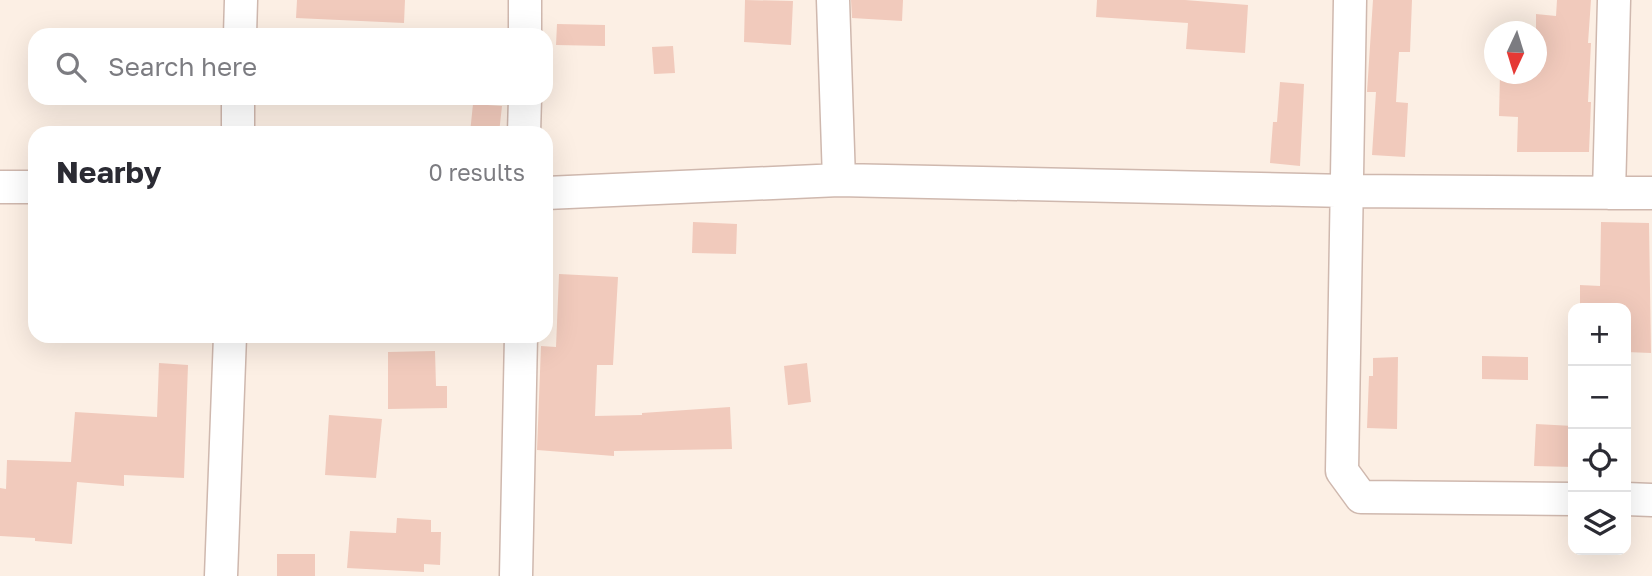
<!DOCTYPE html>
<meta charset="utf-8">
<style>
:root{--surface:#fff;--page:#f7f7f7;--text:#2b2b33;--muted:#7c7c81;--line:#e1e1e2}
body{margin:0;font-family:"Golos Text",sans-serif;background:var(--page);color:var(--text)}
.controls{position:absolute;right:21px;bottom:21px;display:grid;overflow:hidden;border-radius:14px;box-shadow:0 7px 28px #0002}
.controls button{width:63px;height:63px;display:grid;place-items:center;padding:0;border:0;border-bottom:2px solid var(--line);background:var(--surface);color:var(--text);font:35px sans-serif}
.compass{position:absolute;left:1484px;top:21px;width:63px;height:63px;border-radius:50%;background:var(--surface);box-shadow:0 7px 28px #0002;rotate:184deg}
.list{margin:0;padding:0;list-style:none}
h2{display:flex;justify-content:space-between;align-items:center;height:91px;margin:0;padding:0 28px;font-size:30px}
h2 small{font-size:23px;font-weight:400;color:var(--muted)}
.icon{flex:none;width:38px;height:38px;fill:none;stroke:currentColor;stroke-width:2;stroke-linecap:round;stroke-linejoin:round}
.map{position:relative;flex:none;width:1652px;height:576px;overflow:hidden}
.search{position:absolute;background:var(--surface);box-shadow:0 7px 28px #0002;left:28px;top:28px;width:525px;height:77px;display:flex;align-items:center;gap:18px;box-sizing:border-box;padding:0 24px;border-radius:21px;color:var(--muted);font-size:26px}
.panel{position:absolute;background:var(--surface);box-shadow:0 7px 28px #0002;left:28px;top:126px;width:525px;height:217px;border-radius:21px}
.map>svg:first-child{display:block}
.building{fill:#f1cabc}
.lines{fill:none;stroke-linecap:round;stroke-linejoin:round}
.minor-casing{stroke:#cfb8ae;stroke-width:35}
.minor{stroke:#fff;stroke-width:32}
</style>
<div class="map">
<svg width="1652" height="576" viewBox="0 0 1652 576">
<rect width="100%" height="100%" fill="#fcefe4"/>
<path class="building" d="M 297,0 L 405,0 L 404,23 L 296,18 Z
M 745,0 L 793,1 L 791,45 L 744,42 Z
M 851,0 L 903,0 L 902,21 L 852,18 Z
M 1097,0 L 1185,0 L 1248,5 L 1245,53 L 1186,49 L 1188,23 L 1096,17 Z
M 1373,0 L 1412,0 L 1410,52 L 1399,52 L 1396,102 L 1408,103 L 1405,157 L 1372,155 L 1376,92 L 1367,92 Z
M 1557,0 L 1591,0 L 1588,43 L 1591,43 L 1588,102 L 1591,102 L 1589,152 L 1517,152 L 1518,117 L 1499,116 L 1500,74 L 1536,74 L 1536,14 L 1556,16 Z
M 557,24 L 605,25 L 605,46 L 556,45 Z
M 673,46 L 675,73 L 654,74 L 652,47 Z
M 1280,82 L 1304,84 L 1300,166 L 1270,163 L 1273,122 L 1277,122 Z
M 473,104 L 502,106 L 499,133 L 470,133 Z
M 693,222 L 737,224 L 736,254 L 692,253 Z
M 1601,222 L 1649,223 L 1651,353 L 1626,352 L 1626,308 L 1580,308 L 1580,285 L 1600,286 Z
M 559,274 L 618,277 L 613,365 L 597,365 L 595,416 L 642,415 L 642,413 L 730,407 L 732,449 L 614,451 L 614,456 L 537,450 L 541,346 L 556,347 Z
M 435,351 L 436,386 L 447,386 L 447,408 L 388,409 L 388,352 Z
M 1482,356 L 1528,357 L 1528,380 L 1482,379 Z
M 1398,357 L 1397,429 L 1367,428 L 1369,376 L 1373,376 L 1373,358 Z
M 159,363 L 188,365 L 184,478 L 124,475 L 124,486 L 77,482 L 72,544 L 35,541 L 35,538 L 0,536 L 0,488 L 6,489 L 7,460 L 71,462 L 75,412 L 157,417 Z
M 807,363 L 811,402 L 788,405 L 784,366 Z
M 329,415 L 382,419 L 376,478 L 325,475 Z
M 1536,424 L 1573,426 L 1573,467 L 1534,466 Z
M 397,518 L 431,520 L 431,532 L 441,532 L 440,565 L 424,564 L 424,572 L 347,568 L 350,531 L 396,533 Z
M 277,554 L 315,554 L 315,576 L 277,576 Z"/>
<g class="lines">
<g class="minor-casing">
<path id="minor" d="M 833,0 L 839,180
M 1350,0 L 1342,471 L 1361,497 L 1573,499
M 240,35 L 241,0
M 525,35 L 525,0
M 238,133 L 238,98
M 524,133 L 525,98
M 0,187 L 35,187
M 546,193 L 839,180 L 1347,191 L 1652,193
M 1609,193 L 1614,0
M 1626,499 L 1652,500
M 221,576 L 230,336
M 516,576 L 521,336"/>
</g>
<use href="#minor" class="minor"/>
</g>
</svg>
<div class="controls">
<button>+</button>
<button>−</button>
<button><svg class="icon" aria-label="locate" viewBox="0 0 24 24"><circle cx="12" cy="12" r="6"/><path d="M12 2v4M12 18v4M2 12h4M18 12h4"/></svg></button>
<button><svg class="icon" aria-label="layers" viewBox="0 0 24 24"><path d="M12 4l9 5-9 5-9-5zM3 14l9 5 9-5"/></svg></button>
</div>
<svg class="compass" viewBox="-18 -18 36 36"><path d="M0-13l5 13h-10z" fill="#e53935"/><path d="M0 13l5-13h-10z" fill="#7c7c81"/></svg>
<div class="search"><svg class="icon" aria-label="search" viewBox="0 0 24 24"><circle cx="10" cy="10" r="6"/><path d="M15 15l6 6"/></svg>Search here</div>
<section class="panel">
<h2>Nearby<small>0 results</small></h2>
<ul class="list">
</ul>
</section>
</div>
